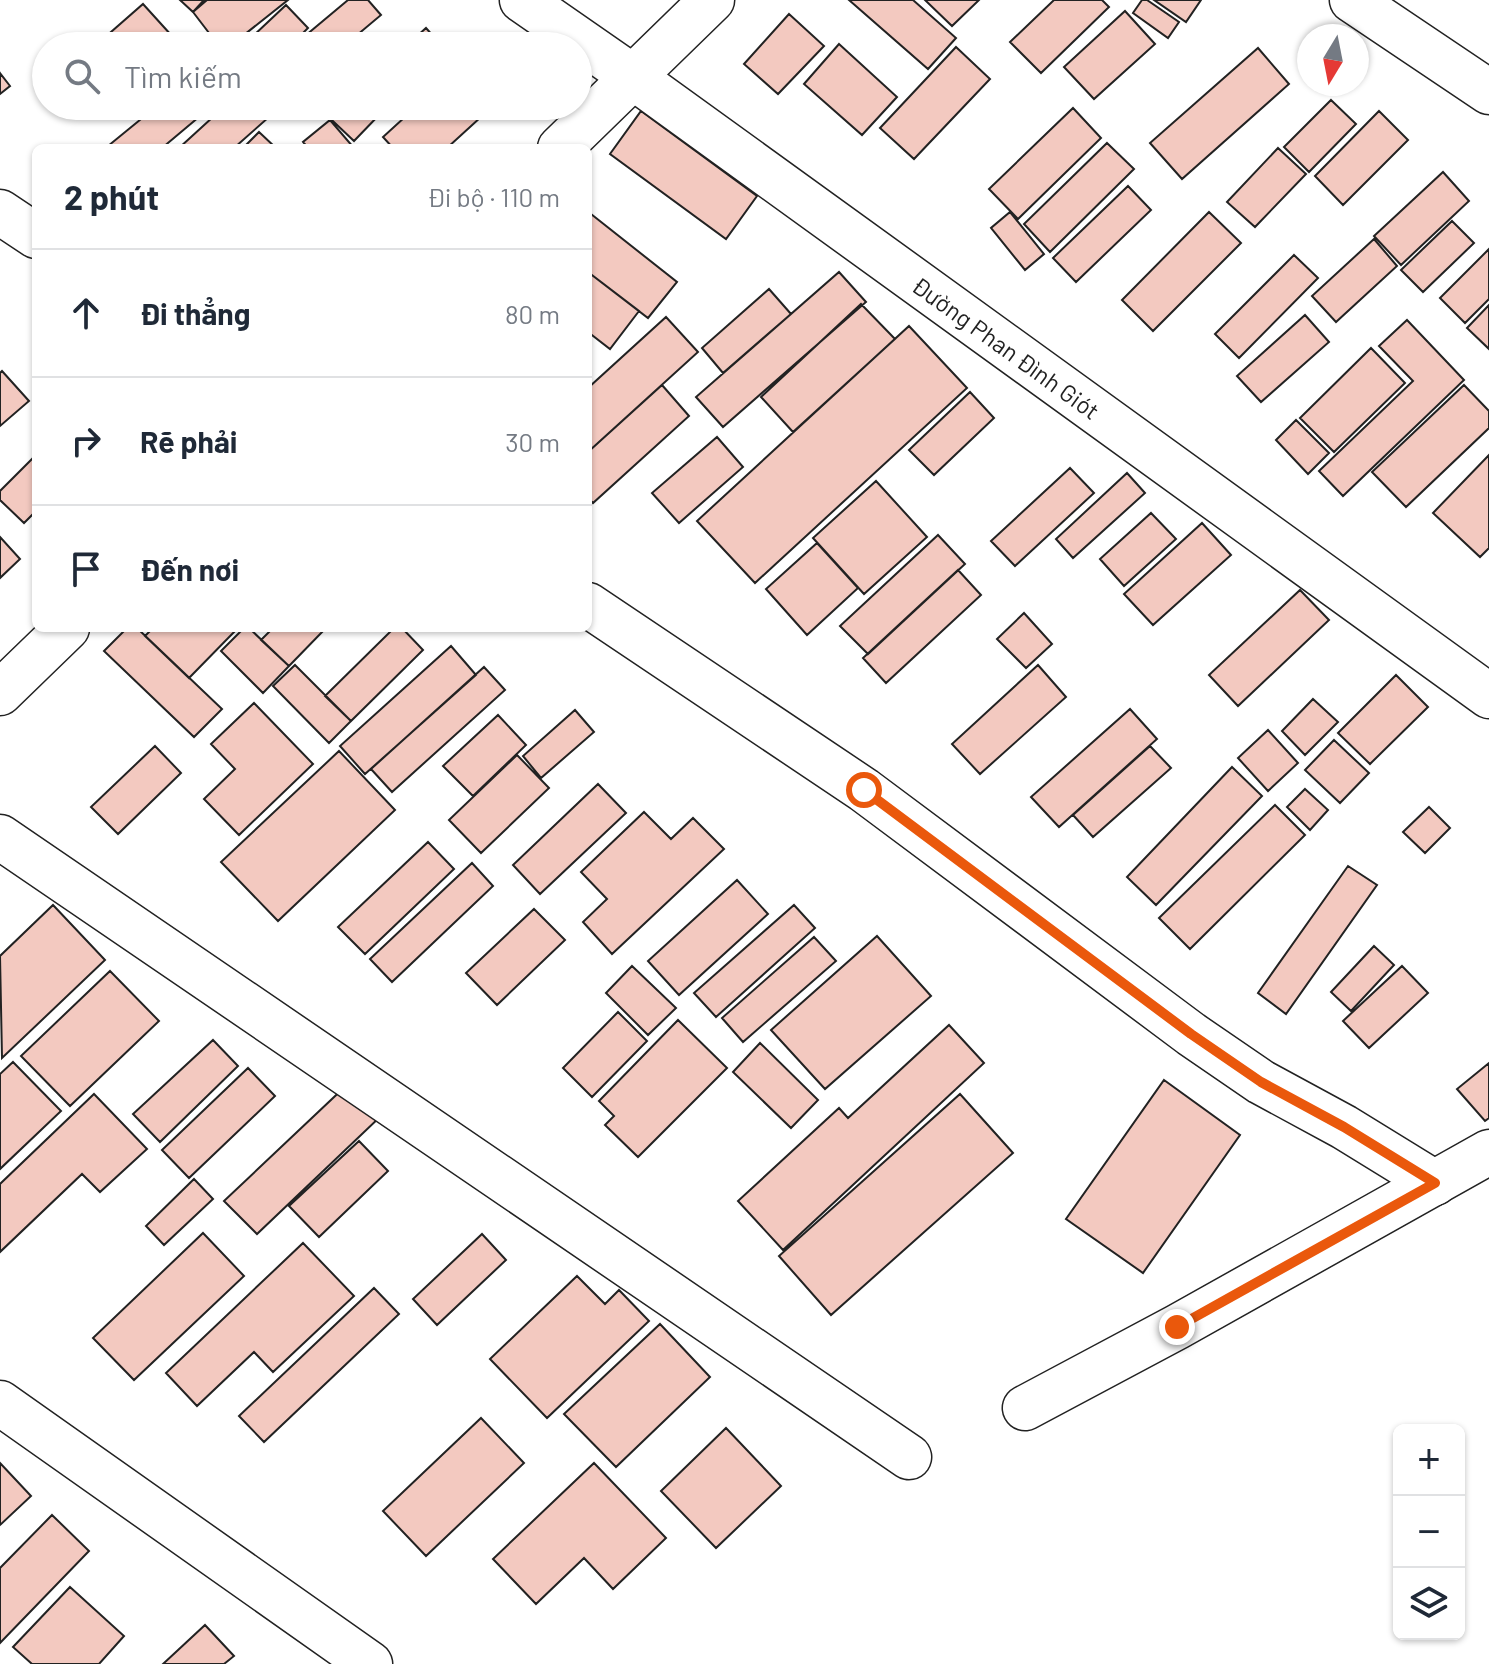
<!DOCTYPE html>
<html lang="vi">
<meta charset="utf-8">
<style>
:root{--surface:#fff;--page:#f6f6f7;--text:#1f2937;--muted:#747a83;--line:#e0e1e3}
body{margin:0;font-family:Barlow,sans-serif;background:var(--page);color:var(--text)}
.controls{position:absolute;right:24px;bottom:24px;display:grid;overflow:hidden;border-radius:12px;box-shadow:0 2px 6px #0004}
.controls button{width:72px;height:72px;display:grid;place-items:center;padding:0;border:0;border-bottom:2px solid var(--line);background:var(--surface);color:var(--text);font:40px sans-serif}
.compass{position:absolute;left:1297px;top:24px;width:72px;height:72px;border-radius:50%;background:var(--surface);box-shadow:0 2px 6px #0004;rotate:190deg}
.stop{position:absolute;width:24px;height:24px;margin:-18px;border:6px solid #ea580c;border-radius:50%;background:#fff}
.stop.end{background:#ea580c;border-color:#fff;box-shadow:0 2px 8px #0008}
.list{margin:0;padding:0;list-style:none}
h2{display:flex;justify-content:space-between;align-items:center;height:104px;margin:0;padding:0 32px;font-size:34px}
h2 small{font-size:26px;font-weight:400;color:var(--muted)}
.list li{display:grid;grid-template-columns:52px 1fr auto;gap:24px;align-items:center;box-sizing:border-box;height:128px;padding:0 32px;border-top:2px solid var(--line)}
.list b{display:block;font-size:30px;white-space:nowrap}
.list em{font-size:26px;font-style:normal;color:var(--muted)}
.icon{flex:none;width:44px;height:44px;fill:none;stroke:currentColor;stroke-width:2;stroke-linecap:round;stroke-linejoin:round}
.map{position:relative;flex:none;width:1489px;height:1664px;overflow:hidden}
.search{position:absolute;background:var(--surface);box-shadow:0 2px 6px #0004;left:32px;top:32px;width:560px;height:88px;display:flex;align-items:center;gap:20px;box-sizing:border-box;padding:0 28px;border-radius:44px;color:var(--muted);font-size:30px}
.panel{position:absolute;background:var(--surface);box-shadow:0 2px 6px #0004;left:32px;top:144px;width:560px;height:488px;border-radius:12px}
.map>svg:first-child{display:block}
.building{fill:#f3c9c0;stroke:#222;stroke-width:2}
.lines{fill:none;stroke-linecap:round;stroke-linejoin:round}
.street-casing{stroke:#222;stroke-width:47}
.street{stroke:#fff;stroke-width:44}
.route{stroke:#ea580c;stroke-width:10}
.labels{text-anchor:middle;dominant-baseline:central;stroke-width:6;stroke-linejoin:round;paint-order:stroke}
.street-label{font-size:24px;fill:#222;stroke:#fff}
</style>
<div class="map">
<svg width="1489" height="1664" viewBox="0 0 1489 1664">
<rect width="100%" height="100%" fill="#fff"/>
<path class="building" d="M 180,0 L 204,0 L 193,12 Z
M 207,0 L 288,0 L 230,46 L 219,46 L 193,12 Z
M 348,0 L 368,0 L 381,15 L 344,46 L 293,46 Z
M 849,0 L 913,0 L 956,38 L 928,69 Z
M 925,0 L 979,0 L 952,26 Z
M 1054,0 L 1102,0 L 1109,7 L 1041,73 L 1010,42 Z
M 1142,0 L 1147,0 L 1179,22 L 1168,38 L 1133,13 Z
M 1154,0 L 1201,0 L 1186,22 Z
M 143,4 L 172,36 L 161,46 L 95,46 Z
M 286,5 L 308,28 L 290,46 L 260,46 L 251,38 Z
M 1125,11 L 1155,44 L 1094,99 L 1064,67 Z
M 789,14 L 824,46 L 778,94 L 744,64 Z
M 426,28 L 442,46 L 406,46 Z
M 839,44 L 897,97 L 862,135 L 804,84 Z
M 956,47 L 990,79 L 914,159 L 880,128 Z
M 1258,48 L 1289,84 L 1182,179 L 1150,143 Z
M 0,73 L 10,86 L 0,94 Z
M 1331,100 L 1356,124 L 1309,172 L 1284,147 Z
M 157,106 L 212,106 L 162,148 L 110,148 L 108,146 Z
M 225,106 L 259,106 L 269,117 L 234,148 L 179,148 Z
M 260,106 L 277,106 L 266,114 Z
M 317,106 L 371,106 L 380,114 L 354,141 Z
M 417,106 L 493,106 L 447,148 L 393,148 L 383,137 Z
M 1073,108 L 1101,138 L 1018,219 L 989,189 Z
M 641,111 L 757,196 L 726,239 L 610,154 Z
M 1379,111 L 1408,140 L 1343,205 L 1315,176 Z
M 330,120 L 354,148 L 308,148 L 303,142 Z
M 259,132 L 276,148 L 243,148 Z
M 1107,143 L 1134,169 L 1050,252 L 1024,224 Z
M 1278,148 L 1306,174 L 1255,227 L 1227,202 Z
M 1443,172 L 1469,201 L 1401,265 L 1374,236 Z
M 1128,186 L 1151,210 L 1076,282 L 1053,258 Z
M 1010,212 L 1044,254 L 1025,270 L 991,228 Z
M 1209,212 L 1241,243 L 1153,331 L 1122,300 Z
M 591,214 L 677,282 L 648,318 L 588,272 L 588,217 Z
M 1452,221 L 1474,243 L 1423,292 L 1401,270 Z
M 1374,239 L 1397,266 L 1336,322 L 1312,296 Z
M 1489,249 L 1489,299 L 1465,323 L 1440,298 Z
M 1294,255 L 1318,278 L 1239,358 L 1215,334 Z
M 588,272 L 639,311 L 610,349 L 588,332 Z
M 839,272 L 866,302 L 723,427 L 696,397 Z
M 769,289 L 791,314 L 723,373 L 702,348 Z
M 861,304 L 895,339 L 793,432 L 761,397 Z
M 1489,305 L 1489,349 L 1467,328 Z
M 1305,315 L 1329,342 L 1261,402 L 1237,376 Z
M 666,317 L 698,352 L 588,452 L 588,388 Z
M 1407,320 L 1464,380 L 1343,496 L 1319,471 L 1413,381 L 1379,346 Z
M 909,326 L 967,388 L 755,583 L 697,521 Z
M 1371,348 L 1405,383 L 1334,452 L 1300,418 Z
M 2,371 L 29,401 L 0,426 L 0,373 Z
M 662,385 L 689,416 L 593,503 L 588,498 L 588,452 Z
M 1464,385 L 1489,411 L 1489,428 L 1406,507 L 1372,472 Z
M 970,392 L 994,418 L 934,475 L 909,450 Z
M 1296,420 L 1329,453 L 1308,474 L 1276,440 Z
M 717,437 L 743,467 L 679,523 L 652,493 Z
M 36,455 L 36,511 L 24,523 L 0,500 L 0,491 Z
M 1489,455 L 1489,548 L 1480,557 L 1433,513 Z
M 1070,468 L 1094,493 L 1015,566 L 991,541 Z
M 1127,473 L 1145,493 L 1073,558 L 1056,539 Z
M 876,481 L 927,537 L 864,594 L 813,538 Z
M 1151,513 L 1176,539 L 1124,586 L 1100,559 Z
M 1202,523 L 1231,555 L 1153,625 L 1124,594 Z
M 938,535 L 965,564 L 868,654 L 840,626 Z
M 0,537 L 20,559 L 0,578 Z
M 817,543 L 858,588 L 807,635 L 766,589 Z
M 958,570 L 981,595 L 886,683 L 863,658 Z
M 1300,590 L 1329,620 L 1238,706 L 1209,675 Z
M 1024,613 L 1052,644 L 1026,668 L 997,639 Z
M 127,628 L 137,628 L 222,709 L 194,737 L 104,651 Z
M 153,628 L 238,628 L 189,678 L 145,636 Z
M 244,628 L 249,628 L 289,666 L 263,693 L 221,651 Z
M 273,628 L 326,628 L 289,666 L 261,640 Z
M 394,628 L 402,628 L 423,650 L 351,721 L 325,696 Z
M 451,646 L 476,675 L 365,774 L 340,746 Z
M 295,665 L 351,721 L 329,743 L 273,686 Z
M 1038,665 L 1066,697 L 980,774 L 952,744 Z
M 484,667 L 505,690 L 392,792 L 371,769 Z
M 1396,675 L 1428,707 L 1370,764 L 1338,733 Z
M 1313,699 L 1338,722 L 1305,755 L 1282,731 Z
M 254,703 L 313,764 L 239,835 L 204,799 L 235,769 L 211,744 Z
M 1130,709 L 1157,739 L 1059,827 L 1031,797 Z
M 575,710 L 594,732 L 541,778 L 523,756 Z
M 498,715 L 526,745 L 473,796 L 443,766 Z
M 1268,730 L 1298,763 L 1268,791 L 1238,758 Z
M 1334,740 L 1369,773 L 1340,803 L 1305,770 Z
M 155,746 L 181,773 L 118,834 L 91,807 Z
M 1150,746 L 1171,768 L 1093,837 L 1073,815 Z
M 339,751 L 395,810 L 278,921 L 221,862 Z
M 517,755 L 549,788 L 481,853 L 449,820 Z
M 1232,767 L 1262,796 L 1156,905 L 1127,877 Z
M 598,784 L 626,813 L 540,894 L 513,865 Z
M 1305,789 L 1328,810 L 1310,830 L 1287,807 Z
M 1275,805 L 1305,835 L 1190,949 L 1159,918 Z
M 1429,807 L 1450,828 L 1425,853 L 1403,832 Z
M 644,812 L 671,839 L 693,818 L 724,849 L 612,954 L 583,922 L 607,899 L 581,872 Z
M 428,842 L 454,869 L 365,954 L 338,927 Z
M 472,863 L 493,886 L 392,982 L 370,959 Z
M 1348,866 L 1377,885 L 1286,1014 L 1258,993 Z
M 737,880 L 768,914 L 679,995 L 648,961 Z
M 53,905 L 105,960 L 2,1058 L 0,956 Z
M 794,905 L 815,928 L 716,1017 L 694,993 Z
M 534,909 L 565,940 L 497,1005 L 466,973 Z
M 877,936 L 931,996 L 825,1089 L 771,1030 Z
M 814,937 L 836,961 L 743,1042 L 722,1018 Z
M 1374,946 L 1394,965 L 1351,1011 L 1331,992 Z
M 632,966 L 676,1008 L 648,1035 L 606,993 Z
M 1402,966 L 1428,993 L 1369,1048 L 1343,1021 Z
M 110,971 L 159,1021 L 70,1106 L 21,1056 Z
M 618,1012 L 647,1041 L 592,1097 L 563,1068 Z
M 678,1020 L 727,1068 L 638,1157 L 605,1125 L 614,1116 L 599,1101 Z
M 949,1025 L 984,1063 L 783,1250 L 738,1201 L 839,1108 L 848,1118 Z
M 213,1040 L 238,1066 L 160,1142 L 133,1114 Z
M 760,1043 L 818,1100 L 791,1128 L 733,1072 Z
M 13,1062 L 61,1111 L 0,1169 L 0,1074 Z
M 1489,1063 L 1489,1118 L 1485,1121 L 1457,1089 Z
M 248,1068 L 275,1096 L 189,1178 L 162,1150 Z
M 1164,1080 L 1240,1135 L 1143,1273 L 1066,1219 Z
M 350,1082 L 382,1115 L 257,1234 L 224,1201 Z
M 94,1094 L 147,1149 L 100,1192 L 82,1174 L 0,1252 L 0,1184 Z
M 960,1094 L 1013,1153 L 831,1315 L 779,1256 Z
M 359,1141 L 388,1171 L 319,1237 L 289,1206 Z
M 194,1179 L 213,1199 L 164,1245 L 146,1226 Z
M 203,1233 L 244,1276 L 134,1380 L 93,1338 Z
M 482,1234 L 506,1260 L 437,1325 L 413,1299 Z
M 303,1243 L 354,1296 L 273,1372 L 254,1352 L 197,1406 L 166,1373 Z
M 577,1276 L 605,1304 L 619,1290 L 649,1321 L 547,1418 L 490,1359 Z
M 374,1288 L 399,1314 L 264,1442 L 239,1416 Z
M 660,1324 L 710,1377 L 616,1467 L 564,1414 Z
M 481,1418 L 524,1463 L 426,1556 L 383,1511 Z
M 726,1428 L 781,1486 L 716,1548 L 661,1491 Z
M 0,1463 L 31,1496 L 0,1525 Z
M 594,1463 L 666,1538 L 613,1589 L 584,1558 L 536,1604 L 493,1559 Z
M 52,1515 L 89,1551 L 0,1643 L 0,1568 Z
M 70,1587 L 124,1636 L 99,1664 L 32,1664 L 13,1647 Z
M 205,1625 L 234,1656 L 224,1664 L 163,1664 Z"/>
<g class="lines">
<g class="street-casing">
<g id="street">
<path id="s1" d="M 522,0 L 633,77 L 1489,696"/>
<path d="M 1352,0 L 1489,92"/>
<path d="M 560,148 L 712,0"/>
<path d="M 0,212 L 36,236"/>
<path d="M 588,605 L 864,790 L 1191,1034 L 1261,1082 L 1344,1127 L 1435,1183"/>
<path d="M 0,693 L 67,628"/>
<path d="M 0,837 L 909,1457"/>
<path d="M 0,1403 L 370,1664"/>
<path d="M 1025,1408 L 1177,1327 L 1489,1152"/>
</g>
</g>
<use href="#street" class="street"/>
</g>
<g class="lines">
<path class="route" d="M 864,790 L 1191,1034 L 1261,1082 L 1344,1127 L 1435,1183 L 1177,1327"/>
</g>
<g class="labels">
<g class="street-label">
<text stroke="none"><textPath href="#s1" startOffset="596">Đường Phan Đình Giót</textPath></text>
</g>
</g>
</svg>
<div class="controls">
<button>+</button>
<button>−</button>
<button><svg class="icon" aria-label="layers" viewBox="0 0 24 24"><path d="M12 4l9 5-9 5-9-5zM3 14l9 5 9-5"/></svg></button>
</div>
<svg class="compass" viewBox="-18 -18 36 36"><path d="M0-13l5 13h-10z" fill="#e53935"/><path d="M0 13l5-13h-10z" fill="#747a83"/></svg>
<div class="stop" style="left:864px;top:790px"></div>
<div class="stop end" style="left:1177px;top:1327px"></div>
<div class="search"><svg class="icon" aria-label="search" viewBox="0 0 24 24"><circle cx="10" cy="10" r="6"/><path d="M15 15l6 6"/></svg>Tìm kiếm</div>
<section class="panel">
<h2>2 phút<small>Đi bộ · 110 m</small></h2>
<ul class="list">
<li><svg class="icon" aria-label="ahead" viewBox="0 0 24 24"><path d="M12 20V5M6 11l6-6 6 6"/></svg><div><b>Đi thẳng</b></div><em>80 m</em></li>
<li><svg class="icon" aria-label="right" viewBox="0 0 24 24"><path d="M7 20v-9h11M14 6l5 5-5 5"/></svg><div><b>Rẽ phải</b></div><em>30 m</em></li>
<li><svg class="icon" aria-label="arrive" viewBox="0 0 24 24"><path d="M6 21V4h12l-3 4 3 4H6"/></svg><div><b>Đến nơi</b></div></li>
</ul>
</section>
</div>
